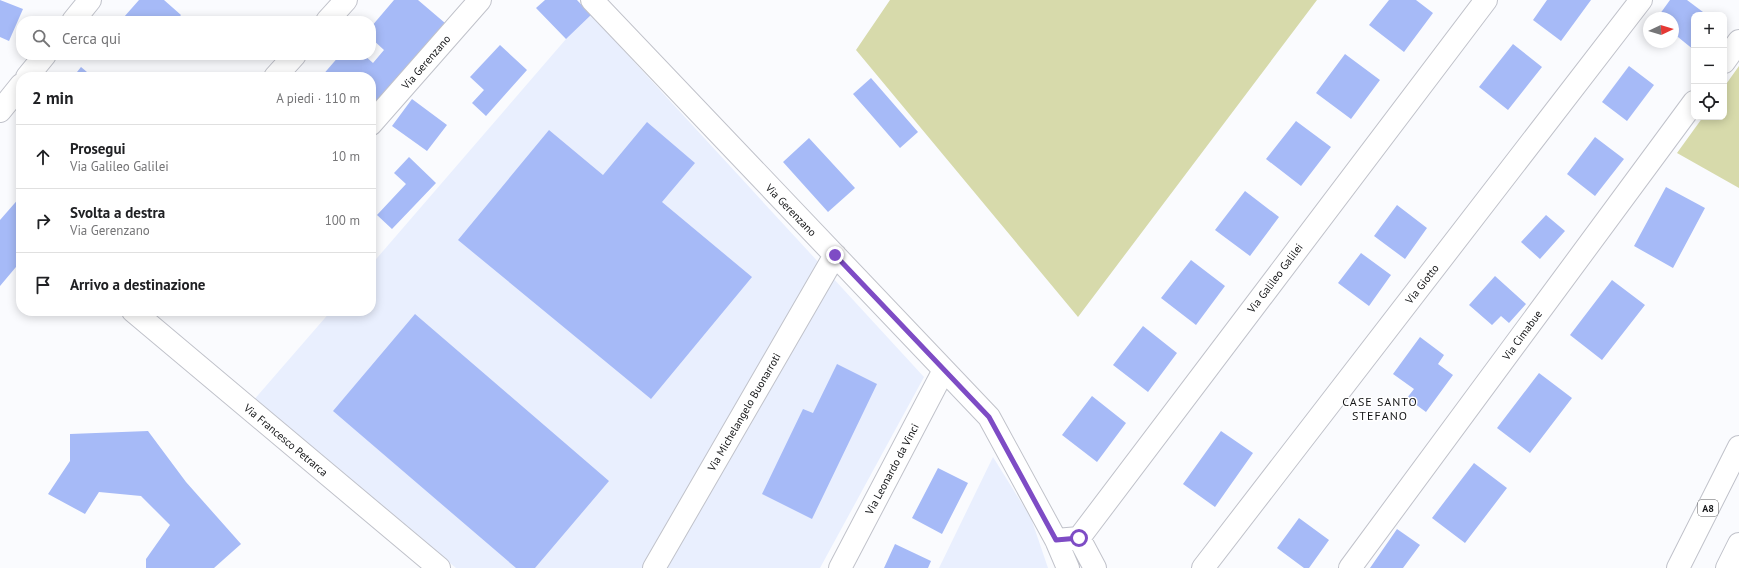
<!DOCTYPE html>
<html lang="it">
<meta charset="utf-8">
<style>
:root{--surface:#fff;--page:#f6f6f6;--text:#202124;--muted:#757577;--line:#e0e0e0}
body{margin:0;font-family:"PT Sans",sans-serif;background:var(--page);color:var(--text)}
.controls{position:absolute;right:12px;top:12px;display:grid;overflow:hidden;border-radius:8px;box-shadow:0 2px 10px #0003}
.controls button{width:36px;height:36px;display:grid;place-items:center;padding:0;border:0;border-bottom:1px solid var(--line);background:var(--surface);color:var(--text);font:20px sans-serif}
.compass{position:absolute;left:1643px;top:12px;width:36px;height:36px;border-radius:50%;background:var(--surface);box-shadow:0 2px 10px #0003;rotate:86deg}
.stop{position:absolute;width:12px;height:12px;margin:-9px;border:3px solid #7e4cc5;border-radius:50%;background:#fff}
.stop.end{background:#7e4cc5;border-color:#fff;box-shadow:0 1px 4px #0008}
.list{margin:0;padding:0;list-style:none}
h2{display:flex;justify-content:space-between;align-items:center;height:52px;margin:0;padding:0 16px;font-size:17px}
h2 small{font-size:13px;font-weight:400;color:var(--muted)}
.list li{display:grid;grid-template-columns:26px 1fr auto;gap:12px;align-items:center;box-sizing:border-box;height:64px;padding:0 16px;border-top:1px solid var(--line)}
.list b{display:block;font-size:15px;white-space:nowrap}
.list p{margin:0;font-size:13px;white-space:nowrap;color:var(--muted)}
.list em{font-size:13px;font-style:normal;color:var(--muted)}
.icon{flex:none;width:22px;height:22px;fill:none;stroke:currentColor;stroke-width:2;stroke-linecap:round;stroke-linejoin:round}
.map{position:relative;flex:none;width:1739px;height:568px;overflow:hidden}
.search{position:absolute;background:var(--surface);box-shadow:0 2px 10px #0003;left:16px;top:16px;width:360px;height:44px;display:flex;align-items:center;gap:10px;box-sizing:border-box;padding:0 14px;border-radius:16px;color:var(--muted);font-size:15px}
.panel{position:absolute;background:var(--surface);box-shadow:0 2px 10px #0003;left:16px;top:72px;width:360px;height:244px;border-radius:16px}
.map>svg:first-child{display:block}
.built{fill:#e9effe}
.green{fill:#d7daab}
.building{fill:#a6baf7}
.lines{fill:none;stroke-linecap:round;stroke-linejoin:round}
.street-casing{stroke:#c0c2ca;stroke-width:24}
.highway-casing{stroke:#c0c2ca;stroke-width:24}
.street{stroke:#fff;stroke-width:22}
.highway{stroke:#fff;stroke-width:22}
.route{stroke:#7e4cc5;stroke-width:5}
.labels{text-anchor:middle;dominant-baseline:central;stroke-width:3;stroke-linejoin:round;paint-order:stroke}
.shield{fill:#fff;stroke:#5a5b5d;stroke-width:1}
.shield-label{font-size:10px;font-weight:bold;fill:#141517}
.street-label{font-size:11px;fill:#141517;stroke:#fff}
.neighbourhood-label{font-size:12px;letter-spacing:1px;fill:#141517;stroke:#fff}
</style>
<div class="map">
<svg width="1739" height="568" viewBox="0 0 1739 568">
<rect width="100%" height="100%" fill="#fafbfe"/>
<path class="built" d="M 591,15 L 924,377 L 820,568 L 456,568 L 253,401 L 331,311 L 371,311 L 371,265 L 566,39 Z
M 993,457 L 1031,518 L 1048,568 L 939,568 Z"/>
<path class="green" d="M 890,0 L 1317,0 L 1078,317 L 856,50 Z
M 1739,66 L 1739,188 L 1677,153 L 1703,117 L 1724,117 L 1724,87 Z"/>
<path class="building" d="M 0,0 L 23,9 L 9,41 L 0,37 Z
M 139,0 L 164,0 L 181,15 L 176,21 L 129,21 L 124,17 Z
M 394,0 L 418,0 L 445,23 L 371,109 L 371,77 L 321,77 L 340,55 L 364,55 L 373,63 L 384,50 L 371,38 L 371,27 Z
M 545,0 L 577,0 L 591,15 L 566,39 L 536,8 Z
M 1389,0 L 1416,0 L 1433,13 L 1404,52 L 1369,25 Z
M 1547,0 L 1591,0 L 1561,41 L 1533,20 Z
M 1670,0 L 1687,0 L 1707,15 L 1694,15 L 1694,50 L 1673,33 L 1673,18 L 1657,18 Z
M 1513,44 L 1542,67 L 1508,110 L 1479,87 Z
M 500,45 L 527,70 L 486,116 L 472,103 L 484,90 L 470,77 Z
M 1345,54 L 1380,80 L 1351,119 L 1316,93 Z
M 1629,66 L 1654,85 L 1627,121 L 1602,102 Z
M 81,67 L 93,77 L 73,77 Z
M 871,78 L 918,132 L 900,148 L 853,94 Z
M 412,99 L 447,125 L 427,151 L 392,126 Z
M 1296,121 L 1331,147 L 1301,186 L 1266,159 Z
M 647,122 L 695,163 L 662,202 L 752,277 L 651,399 L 458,240 L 549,130 L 603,175 Z
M 1595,137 L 1624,159 L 1595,196 L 1567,174 Z
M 809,138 L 855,188 L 828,212 L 783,162 Z
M 409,157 L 436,183 L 392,229 L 377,215 L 406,184 L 394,173 Z
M 1666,187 L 1705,208 L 1673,268 L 1634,246 Z
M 1245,191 L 1279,217 L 1250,256 L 1215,230 Z
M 21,196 L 21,241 L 16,247 L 21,251 L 21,261 L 0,286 L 0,220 Z
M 1397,205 L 1427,228 L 1405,259 L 1374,236 Z
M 1546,215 L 1565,231 L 1540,259 L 1521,242 Z
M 371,247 L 376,251 L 371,257 Z
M 1361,253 L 1391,275 L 1369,306 L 1338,283 Z
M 1191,260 L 1225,286 L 1196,325 L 1161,298 Z
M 1495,276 L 1526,304 L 1509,323 L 1501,316 L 1492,325 L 1469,305 Z
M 1612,280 L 1645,305 L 1602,360 L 1570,335 Z
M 415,314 L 609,481 L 535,568 L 516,568 L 333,411 Z
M 1143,326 L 1177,353 L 1148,392 L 1113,365 Z
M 1420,337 L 1444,355 L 1438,364 L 1453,375 L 1426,412 L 1407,398 L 1414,389 L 1393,374 Z
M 837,364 L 877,384 L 812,519 L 762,494 L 803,409 L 813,413 Z
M 1539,373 L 1572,398 L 1530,453 L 1497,428 Z
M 1092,396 L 1126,423 L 1097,462 L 1062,435 Z
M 148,431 L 186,482 L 241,544 L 214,568 L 146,568 L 146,559 L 170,525 L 141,496 L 99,492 L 85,514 L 48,494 L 70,461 L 70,434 Z
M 1221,431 L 1253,453 L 1215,507 L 1183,484 Z
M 1474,463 L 1507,488 L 1465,543 L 1432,518 Z
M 938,468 L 968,483 L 942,534 L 912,518 Z
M 1299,518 L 1329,540 L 1309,568 L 1304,568 L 1277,548 Z
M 1397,529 L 1420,545 L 1403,568 L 1370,568 Z
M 895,544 L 931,561 L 928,568 L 884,568 Z"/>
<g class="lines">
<g class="street-casing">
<path id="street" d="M 592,0 L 989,417 L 1056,540 L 1068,568
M 73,21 L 90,0
M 327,21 L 346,0
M 1724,62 L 1739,41
M 27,77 L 45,55
M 275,77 L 295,55
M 0,111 L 21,85
M 371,124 L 480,0
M 133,311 L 439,568
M 1079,538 L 1095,568
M 1056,540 L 1079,538 L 1486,0
M 654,568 L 835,255
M 840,568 L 944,370
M 1203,568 L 1641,0
M 1350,568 L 1694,102"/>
</g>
<g class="highway-casing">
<path id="highway" d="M 1678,568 L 1739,447
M 1727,568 L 1739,544"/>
</g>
<use href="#street" class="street"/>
<use href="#highway" class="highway"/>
</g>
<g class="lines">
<path class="route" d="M 835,255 L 989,417 L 1056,540 L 1079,538"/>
</g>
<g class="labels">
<rect class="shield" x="1698" y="500" width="20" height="16" rx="3"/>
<g class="shield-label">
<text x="1708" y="508">A8</text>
</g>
<g class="street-label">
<text transform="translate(426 62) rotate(-49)">Via Gerenzano</text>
<text transform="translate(791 210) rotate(46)">Via Gerenzano</text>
<text transform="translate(1275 278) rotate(-53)">Via Galileo Galilei</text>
<text transform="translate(1422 284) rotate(-52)">Via Giotto</text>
<text transform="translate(1522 335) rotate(-54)">Via Cimabue</text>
<text transform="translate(744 412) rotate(-60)">Via Michelangelo Buonarroti</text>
<text transform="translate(286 440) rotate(40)">Via Francesco Petrarca</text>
<text transform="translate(892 469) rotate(-62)">Via Leonardo da Vinci</text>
</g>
<g class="neighbourhood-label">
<text x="1380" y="401">CASE SANTO<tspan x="1380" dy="14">STEFANO</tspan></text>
</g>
</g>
</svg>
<div class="controls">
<button>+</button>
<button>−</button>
<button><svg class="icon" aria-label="locate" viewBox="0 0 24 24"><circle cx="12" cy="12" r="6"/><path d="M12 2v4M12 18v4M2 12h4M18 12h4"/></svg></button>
</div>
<svg class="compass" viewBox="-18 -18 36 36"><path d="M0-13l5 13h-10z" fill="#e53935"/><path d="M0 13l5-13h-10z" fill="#757577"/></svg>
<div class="stop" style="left:1079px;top:538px"></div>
<div class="stop end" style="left:835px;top:255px"></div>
<div class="search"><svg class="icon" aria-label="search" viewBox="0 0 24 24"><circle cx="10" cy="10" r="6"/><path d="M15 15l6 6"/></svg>Cerca qui</div>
<section class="panel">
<h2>2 min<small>A piedi · 110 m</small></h2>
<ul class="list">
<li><svg class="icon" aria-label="ahead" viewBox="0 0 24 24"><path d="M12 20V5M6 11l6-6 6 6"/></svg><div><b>Prosegui</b><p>Via Galileo Galilei</p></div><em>10 m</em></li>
<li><svg class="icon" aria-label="right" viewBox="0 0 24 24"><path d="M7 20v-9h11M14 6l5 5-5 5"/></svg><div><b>Svolta a destra</b><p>Via Gerenzano</p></div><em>100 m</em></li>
<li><svg class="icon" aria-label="arrive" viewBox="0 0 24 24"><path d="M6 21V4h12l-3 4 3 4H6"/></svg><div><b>Arrivo a destinazione</b></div></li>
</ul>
</section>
</div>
